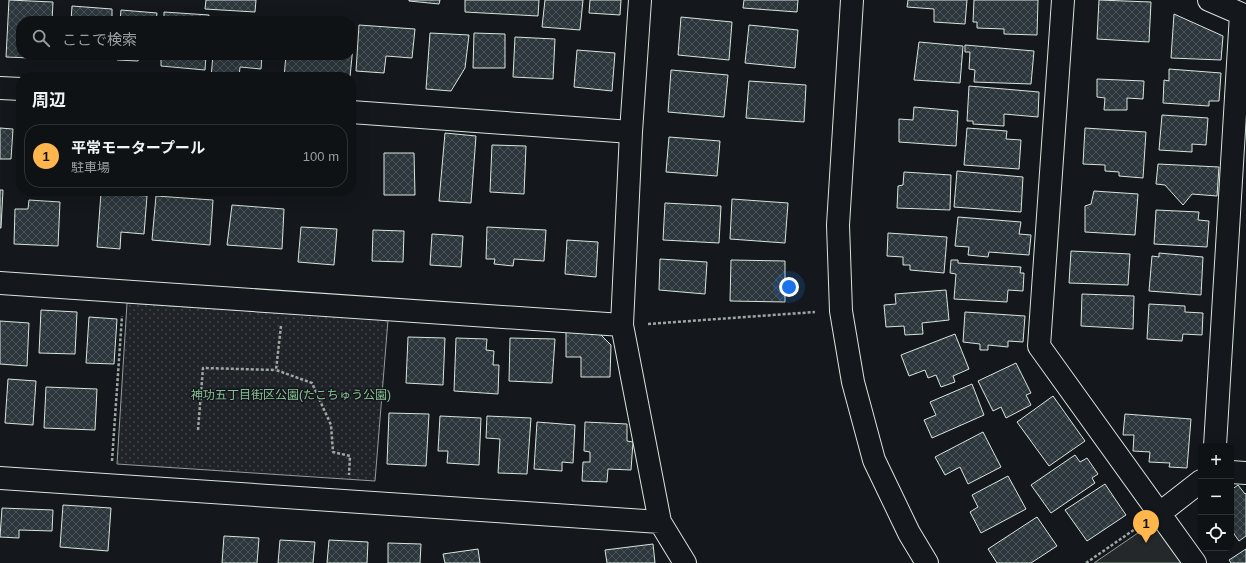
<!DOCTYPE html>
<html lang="ja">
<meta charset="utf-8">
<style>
:root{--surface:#0f1215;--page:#1d2022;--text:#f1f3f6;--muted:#9b9ea0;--line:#2f3234;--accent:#ffb74d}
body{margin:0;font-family:Helvetica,"Noto Sans JP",sans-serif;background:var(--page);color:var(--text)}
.controls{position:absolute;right:12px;bottom:12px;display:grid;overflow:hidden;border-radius:8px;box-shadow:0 4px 16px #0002}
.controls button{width:36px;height:36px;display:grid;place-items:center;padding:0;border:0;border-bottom:1px solid var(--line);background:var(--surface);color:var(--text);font:20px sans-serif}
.you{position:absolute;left:789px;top:287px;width:14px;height:14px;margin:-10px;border:3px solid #fff;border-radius:50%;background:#1a73e8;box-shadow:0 0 0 6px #1a73e833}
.badge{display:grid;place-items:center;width:26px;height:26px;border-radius:50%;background:var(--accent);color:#111;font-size:13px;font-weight:700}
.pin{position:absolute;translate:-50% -33px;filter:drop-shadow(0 1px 2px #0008)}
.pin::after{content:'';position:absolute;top:21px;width:14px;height:12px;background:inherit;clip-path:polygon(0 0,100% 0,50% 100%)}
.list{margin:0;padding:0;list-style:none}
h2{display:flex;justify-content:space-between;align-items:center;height:52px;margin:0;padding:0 16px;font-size:17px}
h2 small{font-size:13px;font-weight:400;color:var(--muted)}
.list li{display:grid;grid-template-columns:26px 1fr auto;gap:12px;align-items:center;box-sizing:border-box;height:64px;margin:0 8px 8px;padding:0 8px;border:1px solid var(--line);border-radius:16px}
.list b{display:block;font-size:15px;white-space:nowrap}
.list p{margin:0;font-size:13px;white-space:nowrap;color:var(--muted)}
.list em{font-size:13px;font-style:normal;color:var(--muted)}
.icon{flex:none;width:22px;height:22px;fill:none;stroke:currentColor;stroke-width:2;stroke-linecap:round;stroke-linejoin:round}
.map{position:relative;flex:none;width:1246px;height:563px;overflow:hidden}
.search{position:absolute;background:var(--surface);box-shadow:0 4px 16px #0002;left:16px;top:16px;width:340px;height:44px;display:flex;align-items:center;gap:10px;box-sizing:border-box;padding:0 14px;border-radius:16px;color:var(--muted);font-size:15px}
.panel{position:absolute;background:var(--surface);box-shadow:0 4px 16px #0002;left:16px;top:72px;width:340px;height:124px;border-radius:16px}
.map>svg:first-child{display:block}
.park{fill:url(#park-dots);stroke:#939e99}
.parking{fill:#24282b;stroke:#939e99}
.building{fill:url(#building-cross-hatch);stroke:#d8e6dc}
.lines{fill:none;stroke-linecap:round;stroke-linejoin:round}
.street-casing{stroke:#d8e6dc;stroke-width:24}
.secondary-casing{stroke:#d8e6dc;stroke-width:24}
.path{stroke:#9da8a2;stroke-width:2.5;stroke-dasharray:3 2;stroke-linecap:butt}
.street{stroke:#14181c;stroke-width:22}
.secondary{stroke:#14181c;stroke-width:22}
.labels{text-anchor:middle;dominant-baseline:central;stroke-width:3;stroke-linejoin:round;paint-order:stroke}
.park-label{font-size:12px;fill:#8ac095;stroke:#14181c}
</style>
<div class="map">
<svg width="1246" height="563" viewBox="0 0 1246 563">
<defs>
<pattern id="park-dots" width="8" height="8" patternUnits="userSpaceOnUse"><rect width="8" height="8" fill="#202428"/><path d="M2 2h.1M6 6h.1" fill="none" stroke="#404447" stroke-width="1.8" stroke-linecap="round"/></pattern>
<pattern id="building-cross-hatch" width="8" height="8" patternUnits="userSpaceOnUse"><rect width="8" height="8" fill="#2c363c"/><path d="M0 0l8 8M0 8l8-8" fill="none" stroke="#4a5358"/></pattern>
</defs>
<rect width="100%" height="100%" fill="#14181c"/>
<path class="park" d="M 127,303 L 388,320 L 375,481 L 117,464 Z"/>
<path class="parking" d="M 1154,522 L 1182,563 L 1094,563 Z"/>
<path class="building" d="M 9,0 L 53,2 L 52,21 L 21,21 L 21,55 L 31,55 L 31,58 L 6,57 Z
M 206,0 L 256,0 L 255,12 L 205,9 Z
M 409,0 L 440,0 L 439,4 L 409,1 Z
M 465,0 L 539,0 L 538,16 L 465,12 Z
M 545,0 L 583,0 L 580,30 L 542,27 Z
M 590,0 L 621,0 L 620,15 L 589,13 Z
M 744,0 L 798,0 L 797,12 L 743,8 Z
M 908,0 L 967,0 L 965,24 L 934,22 L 934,9 L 907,7 Z
M 974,0 L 1038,0 L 1037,35 L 1004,34 L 1004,29 L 977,28 L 977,22 L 973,22 Z
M 1099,0 L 1151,2 L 1149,42 L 1097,39 Z
M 72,6 L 112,9 L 112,21 L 71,21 Z
M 121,10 L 157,13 L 156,21 L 120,21 Z
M 164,12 L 209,15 L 209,21 L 164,21 Z
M 1174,14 L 1223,36 L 1221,60 L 1171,58 Z
M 681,17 L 732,22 L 729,60 L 678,55 Z
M 359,25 L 415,29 L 412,58 L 386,56 L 384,73 L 356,71 Z
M 749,25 L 798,30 L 795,68 L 745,63 Z
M 430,33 L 469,35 L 465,68 L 451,91 L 426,89 Z
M 474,33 L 505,34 L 505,68 L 473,68 Z
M 515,37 L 555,39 L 553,79 L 513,77 Z
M 919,42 L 963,46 L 960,83 L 914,80 Z
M 965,45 L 1034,51 L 1031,84 L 974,82 L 975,70 L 969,69 L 970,52 L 965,52 Z
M 351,46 L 353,46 L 350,77 L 284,77 L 286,55 L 351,55 Z
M 577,50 L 615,53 L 612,91 L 574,87 Z
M 71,55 L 109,55 L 109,57 Z
M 117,55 L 139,55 L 138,61 L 117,60 Z
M 161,55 L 206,55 L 205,70 L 161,66 Z
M 213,55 L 262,55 L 261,69 L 240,67 L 239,77 L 211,77 Z
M 1169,69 L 1221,73 L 1219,101 L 1209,101 L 1209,106 L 1163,103 L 1164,80 L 1169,81 Z
M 671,70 L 728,75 L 724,117 L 668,112 Z
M 1097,79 L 1144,81 L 1143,99 L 1127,98 L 1127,110 L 1104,110 L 1105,98 L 1097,97 Z
M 749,81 L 806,85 L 804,122 L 746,118 Z
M 969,86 L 1039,92 L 1038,117 L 1004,114 L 1004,126 L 973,124 L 973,121 L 967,121 Z
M 914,107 L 958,111 L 956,146 L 899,142 L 899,119 L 913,120 Z
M 1162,115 L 1208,118 L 1206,145 L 1192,144 L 1192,152 L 1159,150 Z
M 0,128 L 13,129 L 11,159 L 0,159 Z
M 967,128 L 1007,131 L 1006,139 L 1021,140 L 1019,169 L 964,165 Z
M 1085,128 L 1146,132 L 1143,178 L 1119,176 L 1119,172 L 1105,171 L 1105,165 L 1083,164 Z
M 445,133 L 476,136 L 471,203 L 439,201 Z
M 669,137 L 720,141 L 717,176 L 666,172 Z
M 492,145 L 526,146 L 524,194 L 490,192 Z
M 384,153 L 414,153 L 415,195 L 384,195 Z
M 1158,164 L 1219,167 L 1217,196 L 1192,194 L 1183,205 L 1165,185 L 1156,184 Z
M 957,171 L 1023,177 L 1021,212 L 954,207 Z
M 904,172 L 951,175 L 950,210 L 897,208 L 898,186 L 903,185 Z
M 0,190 L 3,190 L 1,228 L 0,228 Z
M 306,191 L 340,191 L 340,194 L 306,193 Z
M 1094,191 L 1138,194 L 1135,235 L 1085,232 L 1085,206 L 1091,204 Z
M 101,193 L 147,196 L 144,234 L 121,232 L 120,249 L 97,247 Z
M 156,196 L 213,200 L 210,245 L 152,240 Z
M 732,199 L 788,203 L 785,243 L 730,239 Z
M 29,200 L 60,202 L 58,246 L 14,244 L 15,209 L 28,209 Z
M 665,203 L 721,206 L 719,243 L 663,240 Z
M 232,205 L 284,209 L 282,249 L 227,245 Z
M 1156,210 L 1199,212 L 1198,220 L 1209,221 L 1207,247 L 1154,244 Z
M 958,217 L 1021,222 L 1019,234 L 1031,235 L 1029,255 L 989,252 L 988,257 L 968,255 L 969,247 L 955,246 Z
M 301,227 L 337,229 L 334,265 L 298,262 Z
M 487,227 L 546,230 L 544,261 L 514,259 L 513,266 L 494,264 L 495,259 L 486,259 Z
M 373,230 L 404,231 L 403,262 L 372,261 Z
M 888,233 L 947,237 L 944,273 L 910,270 L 910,265 L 903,265 L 903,257 L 887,256 Z
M 432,234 L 463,236 L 461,267 L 430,265 Z
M 567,240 L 598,242 L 596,277 L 565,274 Z
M 1071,251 L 1130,254 L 1128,285 L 1069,283 Z
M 1159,253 L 1203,257 L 1201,295 L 1149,291 L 1152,256 L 1159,257 Z
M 660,259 L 707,262 L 705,294 L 659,290 Z
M 731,260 L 785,261 L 785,302 L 730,301 Z
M 951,260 L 958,260 L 958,263 L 1021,267 L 1020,273 L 1024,273 L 1023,291 L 1008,290 L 1007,302 L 954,299 L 956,274 L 950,273 Z
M 946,290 L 949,320 L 922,323 L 923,334 L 905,335 L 904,326 L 886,327 L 884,305 L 896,304 L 895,294 Z
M 1082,294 L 1134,296 L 1133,329 L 1081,326 Z
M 1149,304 L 1185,306 L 1185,312 L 1203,313 L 1202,335 L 1183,334 L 1182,341 L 1147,339 Z
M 41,310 L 77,312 L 75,354 L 39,353 Z
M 965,312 L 1025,316 L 1023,342 L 1008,341 L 1008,347 L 988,345 L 988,350 L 980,350 L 980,344 L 963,342 Z
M 89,317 L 117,319 L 114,364 L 86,363 Z
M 0,321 L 29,323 L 27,366 L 0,364 Z
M 566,332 L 600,334 L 611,345 L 610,377 L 581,377 L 581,357 L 566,357 Z
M 955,334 L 969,369 L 953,376 L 955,382 L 941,387 L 936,375 L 928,378 L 925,370 L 909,376 L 901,355 Z
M 408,337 L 445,338 L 443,385 L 406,383 Z
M 456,338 L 487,339 L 486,350 L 494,351 L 493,365 L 499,365 L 498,394 L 454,391 Z
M 510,338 L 555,339 L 552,383 L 509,381 Z
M 1016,363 L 1031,393 L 1026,395 L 1031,405 L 1006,418 L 1001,407 L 993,411 L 978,381 Z
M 8,379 L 36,381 L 33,425 L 5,423 Z
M 972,384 L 984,415 L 932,438 L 924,420 L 936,415 L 930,402 Z
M 46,387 L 97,389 L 95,430 L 44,428 Z
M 1053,396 L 1085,441 L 1049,466 L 1017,422 Z
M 389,413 L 429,414 L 426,466 L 387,464 Z
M 1125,414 L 1191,419 L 1187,468 L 1169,467 L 1170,463 L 1149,462 L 1150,452 L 1133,451 L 1134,435 L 1123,435 Z
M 440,416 L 481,418 L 479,465 L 447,463 L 448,451 L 438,451 Z
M 487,416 L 531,418 L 527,474 L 498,473 L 500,439 L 486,438 Z
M 537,422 L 575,425 L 573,463 L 562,462 L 562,471 L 534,469 Z
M 585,422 L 627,424 L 627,441 L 633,442 L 631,470 L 608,469 L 607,482 L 582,481 L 583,462 L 590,462 L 590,452 L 584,451 Z
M 983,432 L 1001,467 L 968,484 L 960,467 L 945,475 L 935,457 Z
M 1075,455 L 1080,462 L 1087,458 L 1098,474 L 1092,478 L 1095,483 L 1051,513 L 1031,485 Z
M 1008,476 L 1026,509 L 981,533 L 970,512 L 978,507 L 972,495 Z
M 1105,484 L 1126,515 L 1087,541 L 1065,510 Z
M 1238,485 L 1245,494 L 1246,493 L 1246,536 L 1239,541 L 1232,531 L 1231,531 L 1231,490 Z
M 63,505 L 111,508 L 108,551 L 60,547 Z
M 2,508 L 53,510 L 52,531 L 19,530 L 19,538 L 0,537 Z
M 1037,517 L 1057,546 L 1031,563 L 997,563 L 988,549 Z
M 224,536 L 259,538 L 257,563 L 222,563 Z
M 280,540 L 315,542 L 313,563 L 278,563 Z
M 329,540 L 368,542 L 367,563 L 327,563 Z
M 388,543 L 421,544 L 420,563 L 388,563 Z
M 653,544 L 655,563 L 607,563 L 605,550 Z
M 478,549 L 480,563 L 445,563 L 443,554 Z
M 1246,549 L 1246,563 L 1231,563 L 1229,560 Z"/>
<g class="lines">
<g class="street-casing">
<path id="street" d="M 640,0 L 631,132 L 622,325 L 660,522 L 685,563
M 1063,0 L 1039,346 L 1195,563
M 1209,0 L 1246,16
M 0,88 L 21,89
M 351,112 L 631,132
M 0,283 L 622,325
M 1215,446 L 1241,14
M 1231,472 L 1246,473
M 0,478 L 660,522
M 1160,513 L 1201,481"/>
</g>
<g class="secondary-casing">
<path id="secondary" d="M 852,0 L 838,225 L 841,311 L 853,382 L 874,460 L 909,533 L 927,563"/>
</g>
<path class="path" d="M 648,324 L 815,312
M 281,326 L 276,370 L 312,383 L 331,425 L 333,452 L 350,456 L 349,475
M 198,430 L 203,368 L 276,370
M 112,461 L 122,316
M 1086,563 L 1138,527"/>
<use href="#street" class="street"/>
<use href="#secondary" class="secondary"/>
</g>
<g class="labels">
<g class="park-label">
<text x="291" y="395">神功五丁目街区公園(たこちゅう公園)</text>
</g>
</g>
</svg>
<div class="controls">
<button>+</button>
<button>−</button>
<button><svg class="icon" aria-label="locate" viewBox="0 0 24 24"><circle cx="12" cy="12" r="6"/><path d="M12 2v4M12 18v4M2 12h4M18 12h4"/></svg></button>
</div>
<div class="you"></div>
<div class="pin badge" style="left:1146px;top:543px">1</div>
<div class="search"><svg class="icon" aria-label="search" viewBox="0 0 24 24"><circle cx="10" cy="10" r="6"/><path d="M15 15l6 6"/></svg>ここで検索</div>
<section class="panel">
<h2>周辺<small></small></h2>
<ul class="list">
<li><span class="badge">1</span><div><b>平常モータープール</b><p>駐車場</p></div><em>100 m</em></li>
</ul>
</section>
</div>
